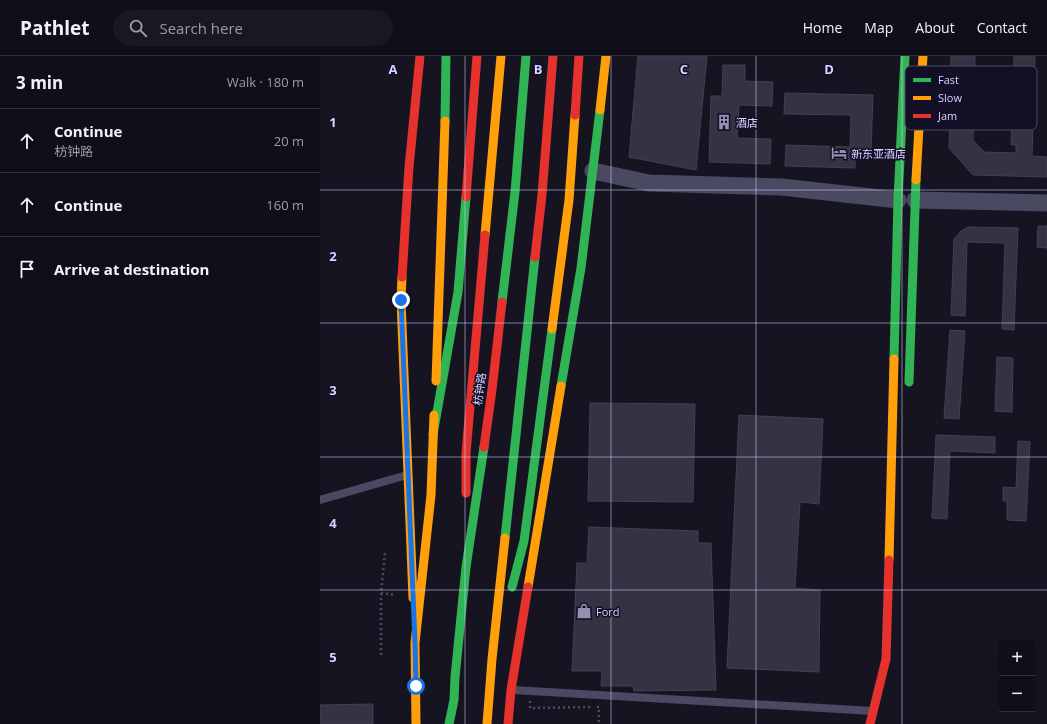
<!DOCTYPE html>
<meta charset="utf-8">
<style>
:root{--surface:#100f19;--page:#191822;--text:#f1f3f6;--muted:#9c9ca2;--line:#302f38}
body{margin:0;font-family:"Open Sans","Noto Sans SC",sans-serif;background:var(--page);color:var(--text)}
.controls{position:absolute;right:12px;bottom:12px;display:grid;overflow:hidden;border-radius:0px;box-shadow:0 4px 16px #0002}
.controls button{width:36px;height:36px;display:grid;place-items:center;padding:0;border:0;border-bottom:1px solid var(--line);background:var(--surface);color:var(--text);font:20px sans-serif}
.stop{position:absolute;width:12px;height:12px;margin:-9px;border:3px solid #1a73e8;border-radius:50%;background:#fff}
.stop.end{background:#1a73e8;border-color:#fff;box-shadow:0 1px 4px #0008}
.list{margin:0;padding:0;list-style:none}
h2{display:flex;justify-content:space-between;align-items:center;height:52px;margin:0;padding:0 16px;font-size:17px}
h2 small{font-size:13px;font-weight:400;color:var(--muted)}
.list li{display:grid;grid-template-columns:26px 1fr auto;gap:12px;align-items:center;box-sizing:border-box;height:64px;padding:0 16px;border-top:1px solid var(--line)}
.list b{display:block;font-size:15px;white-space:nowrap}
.list p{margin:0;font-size:13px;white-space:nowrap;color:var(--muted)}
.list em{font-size:13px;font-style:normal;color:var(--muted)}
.icon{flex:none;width:22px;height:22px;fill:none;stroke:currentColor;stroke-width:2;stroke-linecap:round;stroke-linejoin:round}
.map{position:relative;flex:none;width:727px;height:668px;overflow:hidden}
header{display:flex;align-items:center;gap:24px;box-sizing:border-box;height:56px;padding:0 20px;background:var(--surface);border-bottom:1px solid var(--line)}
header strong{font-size:19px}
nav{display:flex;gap:22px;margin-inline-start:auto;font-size:14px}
.search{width:280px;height:36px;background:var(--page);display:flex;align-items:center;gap:10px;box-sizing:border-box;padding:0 14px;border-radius:22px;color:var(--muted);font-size:15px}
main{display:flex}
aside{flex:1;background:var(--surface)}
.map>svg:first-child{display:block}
.building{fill:#343243;stroke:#433f54}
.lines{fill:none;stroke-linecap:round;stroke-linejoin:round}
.path{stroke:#44505f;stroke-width:2.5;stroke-dasharray:2 3;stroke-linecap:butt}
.lane{stroke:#4a4962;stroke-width:8}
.street{stroke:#4a4962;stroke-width:17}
.fast{stroke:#30b455;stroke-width:9}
.slow{stroke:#ff9f0a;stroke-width:9}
.jam{stroke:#e5322d;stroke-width:9}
.route{stroke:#1a73e8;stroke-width:5}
.grid{fill:none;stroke:#d9d4ff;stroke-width:1;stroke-opacity:0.55}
.labels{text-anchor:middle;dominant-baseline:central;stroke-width:3;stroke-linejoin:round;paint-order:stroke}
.poi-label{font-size:11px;fill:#d9d4ff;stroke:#130f26;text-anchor:start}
.street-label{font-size:11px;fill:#d9d4ff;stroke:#130f26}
.key{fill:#130f26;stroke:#4e4a67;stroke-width:1}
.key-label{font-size:11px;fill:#d9d4ff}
.grid-label{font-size:13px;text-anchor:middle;font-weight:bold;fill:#d9d4ff;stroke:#130f26;stroke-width:3;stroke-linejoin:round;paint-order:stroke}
</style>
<header>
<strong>Pathlet</strong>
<div class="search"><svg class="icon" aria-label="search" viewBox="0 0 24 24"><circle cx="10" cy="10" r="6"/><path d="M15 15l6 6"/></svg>Search here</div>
<nav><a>Home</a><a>Map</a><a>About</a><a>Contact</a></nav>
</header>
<main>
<aside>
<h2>3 min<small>Walk · 180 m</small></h2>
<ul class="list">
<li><svg class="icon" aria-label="ahead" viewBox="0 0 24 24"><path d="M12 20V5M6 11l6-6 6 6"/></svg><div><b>Continue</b><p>枋钟路</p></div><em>20 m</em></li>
<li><svg class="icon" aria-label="ahead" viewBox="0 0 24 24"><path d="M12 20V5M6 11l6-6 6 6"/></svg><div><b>Continue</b></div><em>160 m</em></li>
<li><svg class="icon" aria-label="arrive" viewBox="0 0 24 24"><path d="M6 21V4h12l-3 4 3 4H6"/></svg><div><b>Arrive at destination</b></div></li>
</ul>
</aside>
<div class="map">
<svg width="727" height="668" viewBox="0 0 727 668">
<rect width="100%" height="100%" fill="#161421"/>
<path class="building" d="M 318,0 L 387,0 L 376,114 L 309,101 Z
M 631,0 L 655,0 L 653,84 L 664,96 L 696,97 L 696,89 L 691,89 L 694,0 L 715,0 L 712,100 L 727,101 L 727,121 L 653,119 L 629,92 Z
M 403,9 L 425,9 L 425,25 L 453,26 L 452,50 L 419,49 L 417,82 L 451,83 L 450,108 L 389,106 L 391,40 L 402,40 Z
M 465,37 L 553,39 L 551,96 L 535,96 L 535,112 L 465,110 L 466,89 L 530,91 L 531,59 L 464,58 Z
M 718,170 L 727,170 L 727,192 L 717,191 Z
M 648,171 L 698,172 L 694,274 L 682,273 L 685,187 L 647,186 L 645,260 L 631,259 L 634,183 L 641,175 Z
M 630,274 L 645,275 L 639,363 L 624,362 Z
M 677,301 L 693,302 L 692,356 L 675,355 Z
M 270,347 L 375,348 L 373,446 L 268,445 Z
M 419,359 L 503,363 L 499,448 L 480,446 L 475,532 L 500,534 L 499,616 L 407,612 Z
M 616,379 L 675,381 L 675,397 L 630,395 L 627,463 L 612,462 Z
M 698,385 L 710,386 L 706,465 L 687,464 L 687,445 L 683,445 L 683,431 L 696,432 Z
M 269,471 L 378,475 L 378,487 L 391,487 L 396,634 L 314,635 L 313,630 L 281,630 L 282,615 L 252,615 L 257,507 L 267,507 Z
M 53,648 L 53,668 L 0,668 L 0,649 Z"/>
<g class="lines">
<path class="path" d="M 61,537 L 76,539
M 61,599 L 61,537 L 65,497
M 210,645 L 210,652 L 272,651
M 277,651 L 279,651 L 279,668"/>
<path class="lane" d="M 0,444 L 87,419
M 193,634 L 553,655"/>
<path class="street" d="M 273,115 L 329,127 L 462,131 L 578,144
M 595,144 L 727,147"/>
<path class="fast" d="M 125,65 L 126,0
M 182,246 L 195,136 L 206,0
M 574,303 L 578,144 L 585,0
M 589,326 L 596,124
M 241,330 L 261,212 L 280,54
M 113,379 L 138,236 L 146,141
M 185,482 L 215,201
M 192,531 L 204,485 L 232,273
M 129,668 L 134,644 L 135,621 L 146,511 L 164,391"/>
<path class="slow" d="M 280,54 L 286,0
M 596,124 L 603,0
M 165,179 L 181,0
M 82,221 L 81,244 L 93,542
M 232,273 L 249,144 L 255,59
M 116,325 L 125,65
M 569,504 L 574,303
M 208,531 L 241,330
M 96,668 L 95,587 L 111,439 L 114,359
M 167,668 L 172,603 L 185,482"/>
<path class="jam" d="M 255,59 L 259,0
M 146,141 L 157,0
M 215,201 L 222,139 L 233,0
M 82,221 L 89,111 L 100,0
M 164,391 L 172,334 L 182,246
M 146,437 L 146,397 L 165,179
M 188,668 L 191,634 L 208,531
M 550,668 L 566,603 L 569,504"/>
</g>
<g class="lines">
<path class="route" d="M 81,244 L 95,587 L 96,630"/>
</g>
<path class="grid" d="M 145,0 L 145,668M 291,0 L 291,668M 436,0 L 436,668M 582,0 L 582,668M 0,134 L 727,134M 0,267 L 727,267M 0,401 L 727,401M 0,534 L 727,534"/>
<defs>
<g id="building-bare" transform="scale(1.2)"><path d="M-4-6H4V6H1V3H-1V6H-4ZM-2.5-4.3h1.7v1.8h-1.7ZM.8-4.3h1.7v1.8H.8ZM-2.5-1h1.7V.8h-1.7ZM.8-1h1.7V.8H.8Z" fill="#9591b1" stroke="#130f26" stroke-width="2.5" paint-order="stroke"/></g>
<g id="hotel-bare" transform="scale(1.2)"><path d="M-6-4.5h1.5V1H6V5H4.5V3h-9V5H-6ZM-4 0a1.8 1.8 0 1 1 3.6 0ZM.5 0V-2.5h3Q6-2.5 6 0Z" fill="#9591b1" stroke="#130f26" stroke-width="2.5" paint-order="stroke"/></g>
<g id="shop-bare" transform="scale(1.2)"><path d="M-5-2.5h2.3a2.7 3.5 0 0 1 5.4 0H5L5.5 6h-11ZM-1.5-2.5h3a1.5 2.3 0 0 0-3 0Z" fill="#9591b1" stroke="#130f26" stroke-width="2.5" paint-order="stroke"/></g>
</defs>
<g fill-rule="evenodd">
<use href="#building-bare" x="404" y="66"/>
<use href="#hotel-bare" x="519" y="97"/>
<use href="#shop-bare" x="264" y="555"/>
</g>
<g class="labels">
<g class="poi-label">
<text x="416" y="66">酒店</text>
<text x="531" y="97">新东亚酒店</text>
<text x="276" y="555">Ford</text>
</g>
<g class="street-label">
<text transform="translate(159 333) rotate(-82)">枋钟路</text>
</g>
</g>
<rect x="585" y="10" width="132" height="64" rx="6" class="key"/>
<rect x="593" y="22" width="18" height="4" fill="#30b455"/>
<rect x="593" y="40" width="18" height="4" fill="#ff9f0a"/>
<rect x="593" y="58" width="18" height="4" fill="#e5322d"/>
<g class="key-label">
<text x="618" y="28">Fast</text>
<text x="618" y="46">Slow</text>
<text x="618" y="64">Jam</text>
</g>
<g class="grid-label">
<text x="73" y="18">A</text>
<text x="218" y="18">B</text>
<text x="364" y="18">C</text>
<text x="509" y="18">D</text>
<text x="13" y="71">1</text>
<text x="13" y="205">2</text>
<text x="13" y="339">3</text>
<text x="13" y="472">4</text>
<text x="13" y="606">5</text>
</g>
</svg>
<div class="controls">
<button>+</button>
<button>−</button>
</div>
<div class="stop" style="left:96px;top:630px"></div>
<div class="stop end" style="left:81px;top:244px"></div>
</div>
</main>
